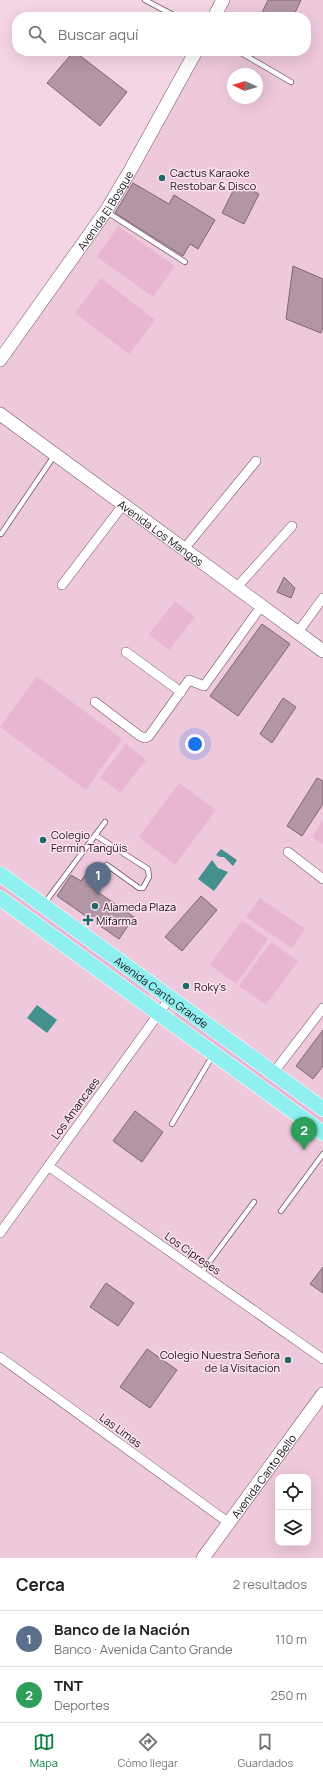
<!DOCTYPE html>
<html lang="es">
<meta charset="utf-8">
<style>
:root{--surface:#fff;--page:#f2f2f2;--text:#202124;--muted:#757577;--line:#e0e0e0;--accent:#0b8043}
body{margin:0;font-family:Manrope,sans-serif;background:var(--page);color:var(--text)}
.controls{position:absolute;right:12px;bottom:12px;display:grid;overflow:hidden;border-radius:8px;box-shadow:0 4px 16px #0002}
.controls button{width:36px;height:36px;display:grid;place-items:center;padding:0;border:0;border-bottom:1px solid var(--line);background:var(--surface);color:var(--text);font:20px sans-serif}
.compass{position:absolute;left:227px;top:68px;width:36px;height:36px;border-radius:50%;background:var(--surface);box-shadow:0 4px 16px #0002;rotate:274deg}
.you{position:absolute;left:195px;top:744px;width:14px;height:14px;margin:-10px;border:3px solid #fff;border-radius:50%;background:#1a73e8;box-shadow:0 0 0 6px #1a73e833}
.badge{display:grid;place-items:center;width:26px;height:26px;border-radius:50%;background:var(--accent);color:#fff;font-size:13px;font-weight:700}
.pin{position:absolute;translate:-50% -33px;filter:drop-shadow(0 1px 2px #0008)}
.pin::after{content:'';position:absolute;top:21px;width:14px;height:12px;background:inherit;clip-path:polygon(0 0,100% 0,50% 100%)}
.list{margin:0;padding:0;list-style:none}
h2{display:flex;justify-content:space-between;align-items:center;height:52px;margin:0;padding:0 16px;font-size:17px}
h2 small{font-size:13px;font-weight:400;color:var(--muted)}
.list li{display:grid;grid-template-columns:26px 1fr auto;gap:12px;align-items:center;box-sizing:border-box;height:56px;padding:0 16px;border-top:1px solid var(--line)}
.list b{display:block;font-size:15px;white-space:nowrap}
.list p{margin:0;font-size:13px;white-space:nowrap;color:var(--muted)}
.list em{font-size:13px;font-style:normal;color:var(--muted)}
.icon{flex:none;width:22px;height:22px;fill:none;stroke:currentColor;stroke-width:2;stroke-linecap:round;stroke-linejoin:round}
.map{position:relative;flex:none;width:323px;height:1558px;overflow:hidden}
.search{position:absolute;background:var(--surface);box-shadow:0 4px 16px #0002;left:12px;right:12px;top:12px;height:44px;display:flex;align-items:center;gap:10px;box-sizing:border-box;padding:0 14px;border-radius:16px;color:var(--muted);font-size:15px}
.sheet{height:164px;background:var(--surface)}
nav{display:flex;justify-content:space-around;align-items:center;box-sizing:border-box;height:56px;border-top:1px solid var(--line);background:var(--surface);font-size:11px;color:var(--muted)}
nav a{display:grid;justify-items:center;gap:2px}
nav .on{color:var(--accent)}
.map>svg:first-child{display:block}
.built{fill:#eec8db;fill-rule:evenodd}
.green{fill:#e9b6d1}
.water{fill:#43908f}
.building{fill:#b396a5;stroke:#806573}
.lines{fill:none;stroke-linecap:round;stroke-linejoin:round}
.lane-casing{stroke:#6f5563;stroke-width:6}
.street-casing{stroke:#6f5563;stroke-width:10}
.secondary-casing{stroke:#6f5563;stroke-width:14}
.primary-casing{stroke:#fff;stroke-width:16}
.lane{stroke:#fff;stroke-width:4.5}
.street{stroke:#fff;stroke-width:9}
.secondary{stroke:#fff;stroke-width:13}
.primary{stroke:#90f0ef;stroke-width:15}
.poi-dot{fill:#1c6968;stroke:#fde4f1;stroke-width:1.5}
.labels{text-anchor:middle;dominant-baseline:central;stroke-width:3;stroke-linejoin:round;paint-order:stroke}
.poi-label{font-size:11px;fill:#190f14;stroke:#fde4f1;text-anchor:start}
.street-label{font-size:11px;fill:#190f14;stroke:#fde4f1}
</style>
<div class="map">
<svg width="323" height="1558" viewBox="0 0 323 1558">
<rect width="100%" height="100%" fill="#f4d5e5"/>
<path class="built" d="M 227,0 L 323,0 L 323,1558 L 0,1558 L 0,368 L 102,229 L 199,51 L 306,51 L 306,17 L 218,17 ZM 233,74 L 257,74 L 257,98 L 233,98 ZM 278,1477 L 308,1477 L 308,1543 L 278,1543 Z"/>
<path class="green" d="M 118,226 L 175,266 L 153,297 L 97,257 Z
M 101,278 L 155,320 L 129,354 L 75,313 Z
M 175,601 L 195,617 L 169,650 L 149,634 Z
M 37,676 L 122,739 L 86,790 L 0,727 Z
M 126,744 L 146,760 L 120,793 L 100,777 Z
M 179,783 L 216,810 L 175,865 L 139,837 Z
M 322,821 L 323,822 L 323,844 L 312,837 Z
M 0,881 L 150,992 L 147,997 L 0,893 Z
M 260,898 L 305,929 L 292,948 L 246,917 Z
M 242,920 L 268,939 L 236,984 L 210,965 Z
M 271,942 L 298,961 L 266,1005 L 239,986 Z
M 177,1012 L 323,1116 L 323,1129 L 173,1019 L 174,1014 Z"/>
<path class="water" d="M 221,849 L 237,860 L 233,866 L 224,857 L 220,857 L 216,855 Z
M 212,860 L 218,868 L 228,872 L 214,891 L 198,879 Z
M 37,1005 L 57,1020 L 47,1033 L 27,1018 Z"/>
<path class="building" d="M 268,0 L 301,0 L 293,17 L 260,17 Z
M 74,51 L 127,92 L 100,126 L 47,83 Z
M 133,183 L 169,204 L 174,195 L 215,220 L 198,249 L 190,244 L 183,256 L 115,213 Z
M 237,183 L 259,194 L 244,224 L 222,213 Z
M 293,266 L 323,279 L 323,327 L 321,333 L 286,319 Z
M 284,577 L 295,588 L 291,598 L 277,592 Z
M 262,624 L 290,644 L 238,716 L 210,696 Z
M 283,698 L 296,707 L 272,743 L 260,734 Z
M 317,778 L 323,781 L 323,804 L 302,836 L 287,826 Z
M 88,871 L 98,878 L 92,888 L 134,917 L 119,939 L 57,896 L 71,875 L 81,881 Z
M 201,896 L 217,910 L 182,951 L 165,937 Z
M 323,1030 L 323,1066 L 313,1079 L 296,1066 Z
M 135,1111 L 163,1132 L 142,1162 L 113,1141 Z
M 323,1267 L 323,1293 L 310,1284 Z
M 106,1283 L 134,1303 L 118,1326 L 90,1307 Z
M 147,1349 L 177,1370 L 150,1408 L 120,1387 Z"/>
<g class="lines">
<g class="lane-casing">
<path id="lane" d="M 145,0 L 177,17
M 238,51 L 291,82
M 107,212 L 185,262
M 1,534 L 54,456
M 95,835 L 148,869 L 149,877 L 143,888 L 139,888 L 107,865
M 44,904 L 105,822
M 172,1124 L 213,1055
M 281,1211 L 323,1154
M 201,1273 L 254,1202"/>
</g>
<g class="street-casing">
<path id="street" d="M 184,549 L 256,461
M 62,585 L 123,505
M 237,587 L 292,526
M 298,632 L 323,598
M 126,652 L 181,692
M 95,702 L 140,736 L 145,738 L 149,736 L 189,680 L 204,686 L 262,605
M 288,852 L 323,879
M 274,1072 L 323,1008
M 48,1166 L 323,1359
M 0,1233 L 170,998
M 0,1357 L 229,1523"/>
</g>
<g class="secondary-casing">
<g id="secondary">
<path d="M 214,17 L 223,0"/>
<path id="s1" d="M 0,360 L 106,211 L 131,169 L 196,51"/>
<path id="s2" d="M 0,414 L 323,651"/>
<path id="s3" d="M 203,1558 L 323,1394"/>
</g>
</g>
<g class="primary-casing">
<g id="primary">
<path id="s4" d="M 0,874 L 323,1109"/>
<path d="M 0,898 L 323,1133"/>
</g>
</g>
<use href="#lane" class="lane"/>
<use href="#street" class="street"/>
<use href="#secondary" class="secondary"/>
<use href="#primary" class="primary"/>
</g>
<g class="poi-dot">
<circle cx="162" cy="178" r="4"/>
<circle cx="43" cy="840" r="4"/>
<circle cx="95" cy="906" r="4"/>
<path d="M86 914h4v4h4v4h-4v4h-4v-4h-4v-4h4z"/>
<circle cx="186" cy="986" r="4"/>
<circle cx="288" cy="1360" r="4"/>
</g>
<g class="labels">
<g class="poi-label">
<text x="170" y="172">Cactus Karaoke<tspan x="170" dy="13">Restobar &amp; Disco</tspan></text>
<text x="51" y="834">Colegio<tspan x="51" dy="13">Fermín Tangüis</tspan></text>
<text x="103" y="906">Alameda Plaza</text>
<text x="96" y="920">Mifarma</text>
<text x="194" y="986">Roky's</text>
<text x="280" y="1354" text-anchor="end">Colegio Nuestra Señora<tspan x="280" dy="13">de la Visitacion</tspan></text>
</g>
<g class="street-label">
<text stroke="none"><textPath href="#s1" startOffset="183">Avenida El Bosque</textPath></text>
<text stroke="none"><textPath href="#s2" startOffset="200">Avenida Los Mangos</textPath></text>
<text stroke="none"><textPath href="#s4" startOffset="200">Avenida Canto Grande</textPath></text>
<text transform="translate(75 1108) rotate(-54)">Los Amancaes</text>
<text transform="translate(193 1253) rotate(35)">Los Cipreses</text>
<text transform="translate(121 1430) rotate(36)">Las Limas</text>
<text stroke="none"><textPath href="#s3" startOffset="102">Avenida Canto Bello</textPath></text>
</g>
</g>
</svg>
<div class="controls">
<button><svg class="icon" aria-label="locate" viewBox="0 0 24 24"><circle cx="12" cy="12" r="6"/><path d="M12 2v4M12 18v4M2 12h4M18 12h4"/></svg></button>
<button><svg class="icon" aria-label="layers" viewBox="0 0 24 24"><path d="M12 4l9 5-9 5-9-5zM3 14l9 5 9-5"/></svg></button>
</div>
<svg class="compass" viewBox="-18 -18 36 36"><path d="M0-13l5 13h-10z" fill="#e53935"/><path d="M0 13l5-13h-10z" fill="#757577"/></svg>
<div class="you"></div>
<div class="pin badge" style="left:98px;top:895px;background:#5c6f8a">1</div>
<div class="pin badge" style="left:304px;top:1150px;background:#2e9e5b">2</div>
<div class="search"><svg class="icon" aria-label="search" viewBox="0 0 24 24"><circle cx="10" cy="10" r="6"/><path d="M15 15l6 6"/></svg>Buscar aquí</div>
</div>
<section class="sheet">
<h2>Cerca<small>2 resultados</small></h2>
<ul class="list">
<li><span class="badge" style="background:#5c6f8a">1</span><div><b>Banco de la Nación</b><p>Banco · Avenida Canto Grande</p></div><em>110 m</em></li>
<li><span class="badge" style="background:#2e9e5b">2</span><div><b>TNT</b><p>Deportes</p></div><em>250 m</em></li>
</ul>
</section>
<nav>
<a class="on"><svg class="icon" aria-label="map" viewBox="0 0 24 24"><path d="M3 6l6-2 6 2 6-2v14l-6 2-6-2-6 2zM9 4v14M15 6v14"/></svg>Mapa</a>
<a><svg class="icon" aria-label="directions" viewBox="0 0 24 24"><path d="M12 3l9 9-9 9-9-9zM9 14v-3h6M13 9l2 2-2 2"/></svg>Cómo llegar</a>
<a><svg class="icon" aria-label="saved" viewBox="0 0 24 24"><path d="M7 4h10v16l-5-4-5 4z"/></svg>Guardados</a>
</nav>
